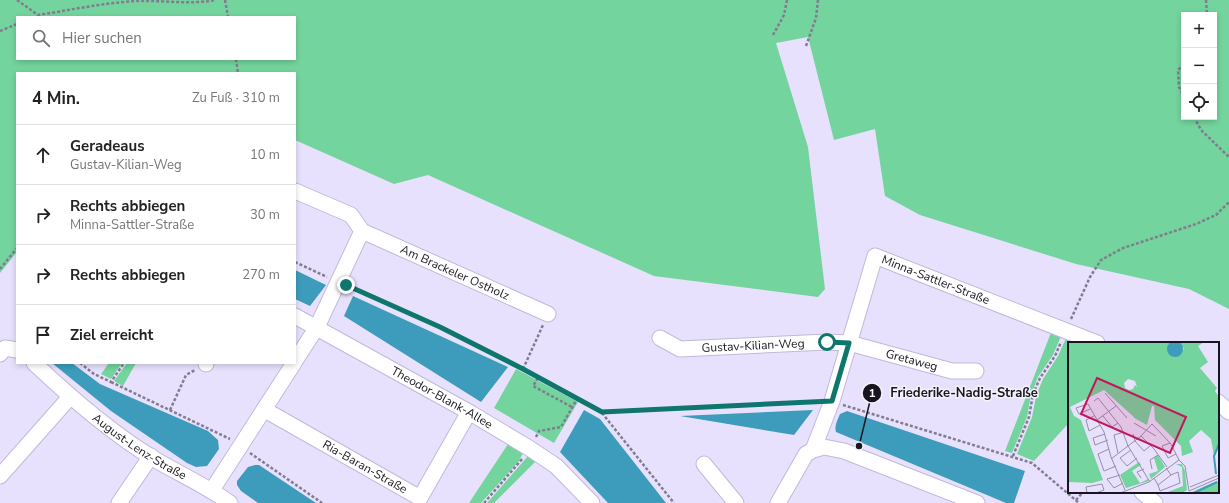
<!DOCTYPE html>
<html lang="de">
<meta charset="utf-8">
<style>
:root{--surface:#fff;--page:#f6f6f6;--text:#222;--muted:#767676;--line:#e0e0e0}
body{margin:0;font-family:"Nunito Sans",sans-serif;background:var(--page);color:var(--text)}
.controls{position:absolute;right:12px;top:12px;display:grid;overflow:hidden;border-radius:0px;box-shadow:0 2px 6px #0003}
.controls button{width:36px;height:36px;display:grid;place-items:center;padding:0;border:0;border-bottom:1px solid var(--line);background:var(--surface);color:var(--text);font:20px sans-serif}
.stop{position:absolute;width:12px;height:12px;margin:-9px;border:3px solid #0f766e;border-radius:50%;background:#fff}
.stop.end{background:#0f766e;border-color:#fff;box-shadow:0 1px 4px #0008}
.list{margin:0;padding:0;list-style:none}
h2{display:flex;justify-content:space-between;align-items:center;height:52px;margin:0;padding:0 16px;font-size:17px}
h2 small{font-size:13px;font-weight:400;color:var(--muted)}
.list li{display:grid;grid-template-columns:26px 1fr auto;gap:12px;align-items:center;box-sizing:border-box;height:60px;padding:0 16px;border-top:1px solid var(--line)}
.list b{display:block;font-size:15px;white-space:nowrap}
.list p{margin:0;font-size:13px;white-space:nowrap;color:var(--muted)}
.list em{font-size:13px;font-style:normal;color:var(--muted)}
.icon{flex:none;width:22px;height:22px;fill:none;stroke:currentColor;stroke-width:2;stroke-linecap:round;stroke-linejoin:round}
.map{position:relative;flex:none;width:1229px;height:503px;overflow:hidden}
.search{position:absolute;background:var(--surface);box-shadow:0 2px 6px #0003;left:16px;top:16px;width:280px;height:44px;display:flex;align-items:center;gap:10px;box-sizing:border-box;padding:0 14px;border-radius:0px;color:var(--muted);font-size:15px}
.panel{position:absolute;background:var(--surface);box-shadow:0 2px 6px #0003;left:16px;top:72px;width:280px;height:292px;border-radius:0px}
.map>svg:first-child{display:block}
.green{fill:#74d49d;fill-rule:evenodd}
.water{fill:#3d9cbb}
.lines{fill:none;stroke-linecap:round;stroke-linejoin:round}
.minor-casing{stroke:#c1b8da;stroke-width:17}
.path{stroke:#817c90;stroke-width:2.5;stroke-dasharray:3 2;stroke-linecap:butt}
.minor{stroke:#fff;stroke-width:15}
.route{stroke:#0f766e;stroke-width:5}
.labels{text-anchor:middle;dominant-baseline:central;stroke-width:3;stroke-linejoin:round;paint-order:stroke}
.street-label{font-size:12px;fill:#181420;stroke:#f4f2f9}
.inset-river{fill:none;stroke:#3d9cbb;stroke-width:2}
.inset-road{fill:none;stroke:#958fa5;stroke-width:1}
.view{fill:#c2185b;fill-opacity:0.15;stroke:#c2185b;stroke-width:2}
.inset-edge{fill:none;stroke:#181420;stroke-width:2}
.leader{fill:none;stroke:#181420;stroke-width:1.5}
.callout-dot{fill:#181420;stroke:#f4f2f9;stroke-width:1.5}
.mark-label{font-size:12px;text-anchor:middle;font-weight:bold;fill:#fff}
.callout-label{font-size:13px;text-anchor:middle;font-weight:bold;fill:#181420;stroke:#f4f2f9;stroke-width:3;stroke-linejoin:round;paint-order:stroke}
</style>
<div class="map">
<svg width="1229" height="503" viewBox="0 0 1229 503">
<rect width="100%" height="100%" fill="#e8e1fe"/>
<path class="green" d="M 0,0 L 1229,0 L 1229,309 L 1189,289 L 1076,264 L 920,215 L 885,196 L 875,129 L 834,140 L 808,37 L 776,43 L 808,147 L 825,289 L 818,297 L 654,276 L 428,175 L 394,184 L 295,140 L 295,73 L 17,73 L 17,252 L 0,273 ZM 1184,15 L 1214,15 L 1214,117 L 1184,117 ZM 17,17 L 295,17 L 295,59 L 17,59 Z
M 1052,330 L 1062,334 L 1053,355 L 1038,377 L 1031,395 L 1027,417 L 1012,453 L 1005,451 Z
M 1067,336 L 1085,343 L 1069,343 L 1068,424 L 1034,461 L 1017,454 L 1032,417 L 1036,396 L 1043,379 L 1058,356 Z
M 109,363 L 122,363 L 111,379 L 101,374 Z
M 127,363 L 136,363 L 123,386 L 114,381 Z
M 516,369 L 578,402 L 554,443 L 494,408 Z
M 508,444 L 523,453 L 519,461 L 481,503 L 469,503 Z
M 528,456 L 536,461 L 494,503 L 487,503 Z"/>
<path class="water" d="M 295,270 L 326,285 L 310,306 L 295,299 Z
M 353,296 L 508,367 L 481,402 L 344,316 Z
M 52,363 L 72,363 L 100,384 L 208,431 L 218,440 L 219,449 L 207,466 L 196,467 L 187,463 L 111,411 Z
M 584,410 L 600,419 L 666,503 L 608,503 L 560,452 Z
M 813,410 L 794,435 L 680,416 Z
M 847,411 L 1025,471 L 1014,503 L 1006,503 L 836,432 C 834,426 838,419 840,414 Z
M 255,465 L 259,465 L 316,503 L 258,503 L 241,491 L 237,485 L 237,481 L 248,467 Z"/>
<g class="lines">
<g class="minor-casing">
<g id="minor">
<path id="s1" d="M 295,191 L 351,215 L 362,231 L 548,314"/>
<path id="s2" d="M 295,316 L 469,412 L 529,448 L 556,466 L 592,503"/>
<path id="s3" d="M 660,338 L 680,349 L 827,342 L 849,343 L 952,371 L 976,371"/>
<path d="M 0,354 L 5,348 L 17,350"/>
<path d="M 295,361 L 317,327 L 362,231"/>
<path id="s4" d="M 34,363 C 70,397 109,431 151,457 C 177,473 205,485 230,503"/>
<path d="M 206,363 L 206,364"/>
<path d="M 1218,402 L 1229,412"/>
<path id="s5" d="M 265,410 L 420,498 L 469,412"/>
<path id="s6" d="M 813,450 L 832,401 L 875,256 L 1097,343"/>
<path d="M 704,464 L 736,503"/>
<path d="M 0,476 L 70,397"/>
<path d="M 212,490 L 294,363"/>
<path d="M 1142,492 L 1155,503"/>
<path d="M 119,503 L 151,456"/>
<path d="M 778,503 L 806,454 L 813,450 L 824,447 L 844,451 L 977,503"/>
</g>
</g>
<path class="path" d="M 17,0 L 38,15 C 71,10 102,3 136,1 C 162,0 189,5 216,0
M 225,0 L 228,17
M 1206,0 L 1207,15
M 0,31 L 17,24
M 773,35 L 784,15 L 787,0
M 806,46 L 816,18 L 818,0
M 236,59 L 238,73
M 1184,64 L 1178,70 L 1179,87 L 1184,97
M 1194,117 L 1201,130 L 1229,157
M 295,262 L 327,277
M 0,269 L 17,248
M 350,287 L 441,327 L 523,369 L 602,412 L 817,402
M 1071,319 L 1090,277 L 1101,260 L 1123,248 L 1196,224 L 1216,215 L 1229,202
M 80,363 L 94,374 L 111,382 L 124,363
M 523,369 L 543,325
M 538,378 L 533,386 L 572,407
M 111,382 L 230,439
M 843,405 L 1032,463 L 1079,503
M 170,410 L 186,375 L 195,370
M 602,413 L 674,503
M 536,437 L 539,431 L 561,427 L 577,399
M 250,453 L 322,503
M 1013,456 L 1029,417 L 1033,394 L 1040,378 L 1055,356 L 1061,342
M 1076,500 L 1083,492
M 484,503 L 523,458"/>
<use href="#minor" class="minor"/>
</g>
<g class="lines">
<path class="route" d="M 346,285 L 440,327 L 523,369 L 602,412 L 832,401 L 849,343 L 827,342"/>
</g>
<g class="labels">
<g class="street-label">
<text stroke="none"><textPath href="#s1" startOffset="182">Am Brackeler Ostholz</textPath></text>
<text stroke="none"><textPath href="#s6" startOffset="269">Minna-Sattler-Straße</textPath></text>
<text stroke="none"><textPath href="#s3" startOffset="96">Gustav-Kilian-Weg</textPath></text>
<text stroke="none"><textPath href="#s3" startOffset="257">Gretaweg</textPath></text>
<text stroke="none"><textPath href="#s2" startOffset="168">Theodor-Blank-Allee</textPath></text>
<text stroke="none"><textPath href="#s4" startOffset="135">August-Lenz-Straße</textPath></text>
<text stroke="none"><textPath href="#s5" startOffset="115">Ria-Baran-Straße</textPath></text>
</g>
</g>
<g transform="translate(1068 342)">
<rect width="151" height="151" fill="#e8e1fe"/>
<path d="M 0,0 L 103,0 L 100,3 L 105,15 L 116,7 L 111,0 L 136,0 L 130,4 L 140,20 L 132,26 L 149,46 L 147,49 L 151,55 L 151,101 L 146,114 L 143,97 L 133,88 L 121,99 L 125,110 L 114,114 L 113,104 L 87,78 L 86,64 L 84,64 L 79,83 L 68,77 L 36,48 L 2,65 L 6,74 L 13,78 L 35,138 L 24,141 L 0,140 ZM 60,37 L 67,39 L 69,45 L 67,43 L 65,47 L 61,48 L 57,46 L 56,41 ZM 90,113 L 97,125 L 83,137 L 81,132 L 90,129 L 86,116 ZM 71,120 L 73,123 L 64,129 L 72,141 L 80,137 L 81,139 L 58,146 L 52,133 ZM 108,122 L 114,122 L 117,129 L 119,148 L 114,151 L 97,151 L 115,144 L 114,125 ZM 151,139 L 151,150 L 122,151 L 137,144 Z" fill="#74d49d" fill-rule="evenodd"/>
<path d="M99 7a8 8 0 1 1 16 0a8 8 0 1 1-16 0Z" fill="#3d9cbb"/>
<path class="inset-river" d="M 148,132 L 146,114 L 151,102M 126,151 L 149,140"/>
<path class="inset-road" d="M 37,51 L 59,76M 26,59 L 30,56 L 53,85 L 60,104 L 82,140M 22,67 L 11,72 L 8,66 L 20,62 L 36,90 L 43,115 L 57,148M 26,74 L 18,78 L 21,89 L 32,83M 35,74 L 44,85 L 50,81M 29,78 L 48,64M 66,81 L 88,94M 37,92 L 25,96 L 27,103 L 40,98M 65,92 L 67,99 L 76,109 L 83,103M 73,94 L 84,82 L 103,102 L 111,118M 102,101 L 94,104 L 100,116 L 108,112M 41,107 L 30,112 L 36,129 L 48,124M 63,108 L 52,116 L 59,124 L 69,116M 50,111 L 46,93 L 56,90M 43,117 L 73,94 L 86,107 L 99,125M 84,127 L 82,118 L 90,113M 52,133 L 39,137 L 46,146 L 55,141M 73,136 L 69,130 L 76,127M 86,136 L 90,143 L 103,133 L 98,126M 90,143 L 92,149 L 112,141 L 110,130 L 103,133M 122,145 L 151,133M 121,149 L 151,136M 19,151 L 18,145 L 34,142 L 36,148 L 28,151M 52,151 L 81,140 L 111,118 L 117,124 L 121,149"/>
<path class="view" d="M 29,36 L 118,75 L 102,111 L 13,72 Z"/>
<rect width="151" height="151" class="inset-edge"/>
</g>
<path class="leader" d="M859 446L872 393"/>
<g class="callout-dot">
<circle cx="859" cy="446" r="4"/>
<circle cx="872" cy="393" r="10"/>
</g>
<g class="mark-label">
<text x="872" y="397">1</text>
</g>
<g class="callout-label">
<text x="964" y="397">Friederike-Nadig-Straße</text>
</g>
</svg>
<div class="controls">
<button>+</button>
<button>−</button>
<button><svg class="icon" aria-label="locate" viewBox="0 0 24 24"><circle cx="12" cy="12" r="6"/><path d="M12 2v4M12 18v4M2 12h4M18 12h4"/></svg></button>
</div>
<div class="stop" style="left:827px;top:342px"></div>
<div class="stop end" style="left:346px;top:285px"></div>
<div class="search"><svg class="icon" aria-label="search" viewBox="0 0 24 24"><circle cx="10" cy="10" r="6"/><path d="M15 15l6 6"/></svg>Hier suchen</div>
<section class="panel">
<h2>4 Min.<small>Zu Fuß · 310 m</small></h2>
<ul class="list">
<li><svg class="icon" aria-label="ahead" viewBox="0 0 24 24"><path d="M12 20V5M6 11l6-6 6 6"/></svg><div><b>Geradeaus</b><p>Gustav-Kilian-Weg</p></div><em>10 m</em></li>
<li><svg class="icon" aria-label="right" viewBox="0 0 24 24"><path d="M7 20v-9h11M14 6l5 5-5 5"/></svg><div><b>Rechts abbiegen</b><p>Minna-Sattler-Straße</p></div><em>30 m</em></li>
<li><svg class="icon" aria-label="right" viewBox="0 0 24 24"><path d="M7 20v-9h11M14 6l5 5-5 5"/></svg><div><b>Rechts abbiegen</b></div><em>270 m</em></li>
<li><svg class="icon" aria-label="arrive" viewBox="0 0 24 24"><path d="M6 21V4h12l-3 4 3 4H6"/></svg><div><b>Ziel erreicht</b></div></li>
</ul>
</section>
</div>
